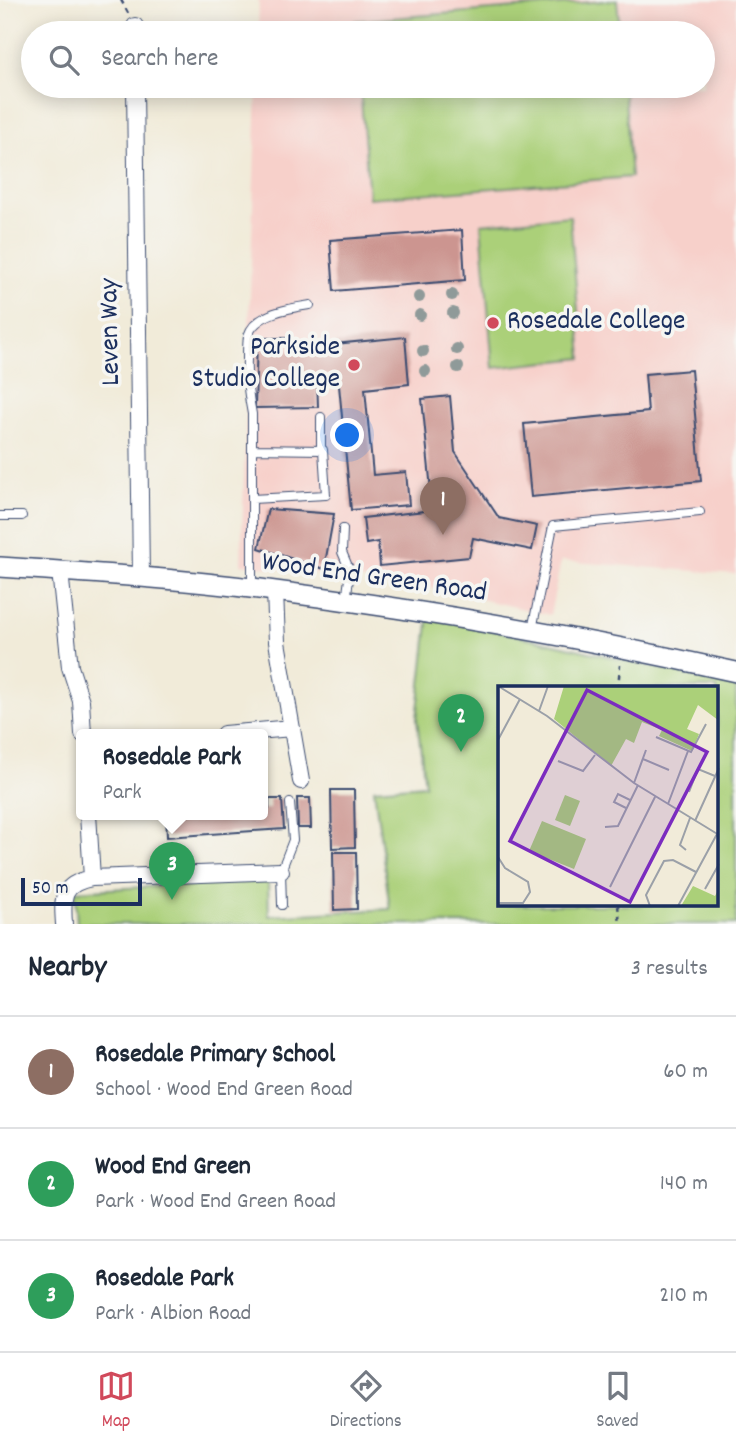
<!DOCTYPE html>
<meta charset="utf-8">
<style>
:root{--surface:#fff;--page:#f6f6f7;--text:#1f2937;--muted:#747a83;--line:#e0e1e3;--accent:#d1495b}
body{margin:0;font-family:Dekko,sans-serif;background:var(--page);color:var(--text)}
.scale{position:absolute;left:21px;bottom:18px;width:121px;box-sizing:border-box;padding-left:7px;border:4px solid #1b2f5e;border-top:0;font-size:19px;line-height:24px;white-space:nowrap;color:#1b2f5e;-webkit-text-stroke:5px #f6f6f2;paint-order:stroke}
.you{position:absolute;left:348px;top:436px;width:24px;height:24px;margin:-18px;border:5px solid #fff;border-radius:50%;background:#1a73e8;box-shadow:0 0 0 10px #1a73e833}
.badge{display:grid;place-items:center;width:46px;height:46px;border-radius:50%;background:var(--accent);color:#fff;font-size:23px;font-weight:700}
.pin{position:absolute;translate:-50% -58px;filter:drop-shadow(0 2px 4px #0008)}
.pin::after{content:'';position:absolute;top:37px;width:24px;height:21px;background:inherit;clip-path:polygon(0 0,100% 0,50% 100%)}
.popup{position:absolute;left:76px;top:729px;width:192px;height:91px;box-sizing:border-box;display:grid;place-content:center;border-radius:7px;background:var(--surface);filter:drop-shadow(0 2px 5px #0005);font-size:23px;white-space:nowrap;color:var(--muted)}
.popup b{font-size:26px;color:var(--text)}
.popup::after{content:'';position:absolute;left:50%;top:100%;margin-left:-14px;border:14px solid transparent;border-top-color:var(--surface)}
.list{margin:0;padding:0;list-style:none}
h2{display:flex;justify-content:space-between;align-items:center;height:91px;margin:0;padding:0 28px;font-size:30px}
h2 small{font-size:23px;font-weight:400;color:var(--muted)}
.list li{display:grid;grid-template-columns:46px 1fr auto;gap:21px;align-items:center;box-sizing:border-box;height:112px;padding:0 28px;border-top:2px solid var(--line)}
.list b{display:block;font-size:26px;white-space:nowrap}
.list p{margin:0;font-size:23px;white-space:nowrap;color:var(--muted)}
.list em{font-size:23px;font-style:normal;color:var(--muted)}
.icon{flex:none;width:38px;height:38px;fill:none;stroke:currentColor;stroke-width:2;stroke-linecap:round;stroke-linejoin:round}
.map{position:relative;flex:none;width:736px;height:924px;overflow:hidden}
.search{position:absolute;background:var(--surface);box-shadow:0 4px 18px #0003;left:21px;right:21px;top:21px;height:77px;display:flex;align-items:center;gap:18px;box-sizing:border-box;padding:0 24px;border-radius:38px;color:var(--muted);font-size:26px}
.sheet{height:427px;background:var(--surface)}
nav{display:flex;justify-content:space-around;align-items:center;box-sizing:border-box;height:98px;border-top:2px solid var(--line);background:var(--surface);font-size:19px;color:var(--muted)}
nav a{display:grid;justify-items:center;gap:4px}
nav .on{color:var(--accent)}
.map>svg:first-child{display:block}
.built{fill:#f7d0ca}
.green{fill:#abd079;stroke:#63806c;stroke-width:2;fill-rule:evenodd}
.building{fill:#cc9590}
.lines{fill:none;stroke-linecap:round;stroke-linejoin:round}
.service-casing{stroke:#3b4b70;stroke-width:10}
.minor-casing{stroke:#3b4b70;stroke-width:18}
.tertiary-casing{stroke:#3b4b70;stroke-width:22}
.path{stroke:#3b4b70;stroke-width:2.5;stroke-dasharray:5 5;stroke-linecap:butt}
.service{stroke:#fff;stroke-width:8}
.minor{stroke:#fff;stroke-width:16}
.tertiary{stroke:#fff;stroke-width:19}
.tree{fill:#8f9a99}
.poi-dot{fill:#d1495b;stroke:#f6f6f2;stroke-width:2.5}
.labels{text-anchor:middle;dominant-baseline:central;stroke-width:7;stroke-linejoin:round;paint-order:stroke}
.poi-label{font-size:28px;fill:#1b2f5e;stroke:#f6f6f2;text-anchor:start}
.street-label{font-size:28px;fill:#1b2f5e;stroke:#f6f6f2}
.inset-road{fill:none;stroke:#9ba0a8;stroke-width:2}
.view{fill:#7b2cbf;fill-opacity:0.15;stroke:#7b2cbf;stroke-width:3.5}
.inset-edge{fill:none;stroke:#1b2f5e;stroke-width:3.5}
</style>
<div class="map">
<svg width="736" height="924" viewBox="0 0 736 924">
<rect width="100%" height="100%" fill="#f6f6f2"/>
<filter id="ink" filterUnits="userSpaceOnUse"><feTurbulence type="fractalNoise" baseFrequency=".0143" numOctaves="2"/><feDisplacementMap in="SourceGraphic" scale="14" xChannelSelector="R" yChannelSelector="G"/><feConvolveMatrix kernelMatrix="1 2 1 2 8 2 1 2 1" color-interpolation-filters="sRGB"/></filter>
<filter id="wash" filterUnits="userSpaceOnUse"><feTurbulence type="fractalNoise" baseFrequency=".00686" numOctaves="4" result="noise"/><feDisplacementMap in="SourceGraphic" scale="28" xChannelSelector="R" yChannelSelector="G"/><feGaussianBlur stdDeviation="1.57" result="paint"/><feColorMatrix in="noise" values="0 0 0 0 0 0 0 0 0 0 0 0 0 0 0 0 0 1.4 0 .05"/><feComposite in="paint" operator="in"/></filter>
<g filter="url(#wash)">
<rect width="100%" height="100%" fill="#f1ebd9"/>
<path class="built" d="M 259,0 L 736,0 L 736,574 L 561,561 L 550,615 L 432,588 L 241,564 L 257,86 L 703,86 L 703,33 L 258,33 Z"/>
<path class="green" d="M 617,0 L 620,33 L 356,33 L 355,21 Z
M 360,86 L 624,86 L 631,177 L 369,198 Z
M 570,216 L 582,358 L 493,368 L 481,224 Z
M 429,615 L 736,686 L 736,924 L 77,924 L 75,891 L 268,880 L 269,916 L 390,909 L 374,789 L 425,785 L 417,719 ZM 500,688 L 717,688 L 717,905 L 500,905 Z"/>
<g id="blocks">
<path class="building" d="M 462,230 L 465,280 L 334,291 L 330,240 Z
M 405,337 L 409,384 L 365,389 L 373,475 L 406,472 L 409,505 L 351,510 L 338,375 L 317,376 L 318,407 L 255,408 L 257,338 L 287,338 L 288,351 L 336,351 L 335,344 Z
M 691,370 L 701,481 L 531,497 L 524,424 L 648,412 L 645,374 Z
M 450,396 L 455,452 L 499,518 L 537,526 L 532,550 L 473,538 L 469,557 L 380,566 L 378,542 L 366,544 L 363,518 L 433,510 L 422,399 Z
M 268,509 L 334,514 L 324,569 L 259,548 Z
M 331,790 L 354,790 L 355,847 L 332,848 Z
M 297,798 L 310,798 L 311,828 L 298,828 Z
M 269,799 L 282,799 L 284,829 L 167,837 L 166,815 L 263,814 L 263,809 L 269,809 Z
M 333,852 L 356,852 L 357,909 L 334,910 Z"/>
</g>
</g>
<g filter="url(#ink)">
<use href="#blocks" fill-opacity="0" stroke="#3b4b70" stroke-width="2"/>
<g class="lines">
<g class="service-casing">
<path id="service" d="M 321,417 L 321,450
M 252,499 L 326,495 L 323,450 L 252,449
M 0,516 L 22,516
M 343,529 L 342,552 L 350,571 L 346,601
M 252,588 L 252,414 C 248,394 246,379 247,359 C 247,352 247,343 248,336 C 255,313 290,308 310,305
M 532,630 L 553,526 L 700,512
M 282,905 L 281,871 L 293,840 L 290,803"/>
</g>
<g class="minor-casing">
<path id="minor" d="M 135,26 L 135,33
M 135,86 L 141,577
M 60,571 L 70,667 L 81,701 L 83,734
M 275,591 L 277,642 L 301,781
M 224,734 L 292,728
M 88,814 L 92,878
M 64,924 C 62,896 62,884 92,878 L 281,871"/>
</g>
<g class="tertiary-casing">
<path id="tertiary" d="M 0,567 C 92,573 184,579 275,591 C 430,611 584,638 736,672"/>
</g>
<path class="path" d="M 121,0 L 128,13
M 618,688 L 620,665
M 618,905 L 620,924"/>
<use href="#service" class="service"/>
<use href="#minor" class="minor"/>
<use href="#tertiary" class="tertiary"/>
</g>
<g class="tree">
<circle cx="452" cy="295" r="6"/>
<circle cx="419" cy="297" r="6"/>
<circle cx="453" cy="313" r="6"/>
<circle cx="420" cy="315" r="6"/>
<circle cx="457" cy="349" r="6"/>
<circle cx="423" cy="351" r="6"/>
<circle cx="458" cy="367" r="6"/>
<circle cx="425" cy="371" r="6"/>
</g>
</g>
<g class="poi-dot">
<circle cx="493" cy="323" r="7"/>
<circle cx="354" cy="365" r="7"/>
</g>
<g class="labels">
<g class="poi-label">
<text x="507" y="323">Rosedale College</text>
<text x="340" y="349" text-anchor="end">Parkside<tspan x="340" dy="32">Studio College</tspan></text>
</g>
<g class="street-label">
<text transform="translate(112 332) rotate(-91)">Leven Way</text>
<text transform="translate(374 579) rotate(8)">Wood End Green Road</text>
</g>
</g>
<g transform="translate(498 686)">
<rect width="220" height="220" fill="#f1ebd9"/>
<path d="M 66,0 L 220,0 L 220,34 L 200,19 L 189,43 L 201,48 L 194,65 L 161,50 L 164,44 L 144,36 L 136,57 L 128,53 L 113,80 L 56,33 ZM 67,109 L 82,115 L 72,140 L 57,134 ZM 44,135 L 88,153 L 76,183 L 31,165 ZM 195,200 L 217,210 L 220,204 L 220,220 L 183,220 Z" fill="#abd079"/>
<path class="inset-road" d="M 0,0 L 49,30 L 136,97 L 221,149M 41,25 L 50,0M 158,51 L 193,66 L 208,38M 0,54 L 22,13M 145,73 L 171,84M 60,75 L 85,85 L 97,69M 136,97 L 148,64M 191,106 L 200,83 L 217,90M 170,118 L 190,65M 128,122 L 116,116 L 120,108 L 132,114M 197,135 L 221,82M 107,141 L 120,140 L 140,99M 188,164 L 182,159 L 192,132M 0,171 L 7,182 L 30,196 L 32,206 L 25,217 L 0,217M 112,201 L 157,111M 207,203 L 221,178M 152,220 L 148,209 L 166,175 L 175,174 L 198,186M 180,220 L 219,148"/>
<path class="view" d="M 89,4 L 209,66 L 132,216 L 12,155 Z"/>
<rect width="220" height="220" class="inset-edge"/>
</g>
</svg>
<div class="scale">50 m</div>
<div class="you"></div>
<div class="pin badge" style="left:443px;top:535px;background:#8d6e63">1</div>
<div class="pin badge" style="left:461px;top:752px;background:#2e9e5b">2</div>
<div class="pin badge" style="left:172px;top:900px;background:#2e9e5b">3</div>
<div class="popup"><b>Rosedale Park</b>Park</div>
<div class="search"><svg class="icon" aria-label="search" viewBox="0 0 24 24"><circle cx="10" cy="10" r="6"/><path d="M15 15l6 6"/></svg>Search here</div>
</div>
<section class="sheet">
<h2>Nearby<small>3 results</small></h2>
<ul class="list">
<li><span class="badge" style="background:#8d6e63">1</span><div><b>Rosedale Primary School</b><p>School · Wood End Green Road</p></div><em>60 m</em></li>
<li><span class="badge" style="background:#2e9e5b">2</span><div><b>Wood End Green</b><p>Park · Wood End Green Road</p></div><em>140 m</em></li>
<li><span class="badge" style="background:#2e9e5b">3</span><div><b>Rosedale Park</b><p>Park · Albion Road</p></div><em>210 m</em></li>
</ul>
</section>
<nav>
<a class="on"><svg class="icon" aria-label="map" viewBox="0 0 24 24"><path d="M3 6l6-2 6 2 6-2v14l-6 2-6-2-6 2zM9 4v14M15 6v14"/></svg>Map</a>
<a><svg class="icon" aria-label="directions" viewBox="0 0 24 24"><path d="M12 3l9 9-9 9-9-9zM9 14v-3h6M13 9l2 2-2 2"/></svg>Directions</a>
<a><svg class="icon" aria-label="saved" viewBox="0 0 24 24"><path d="M7 4h10v16l-5-4-5 4z"/></svg>Saved</a>
</nav>
